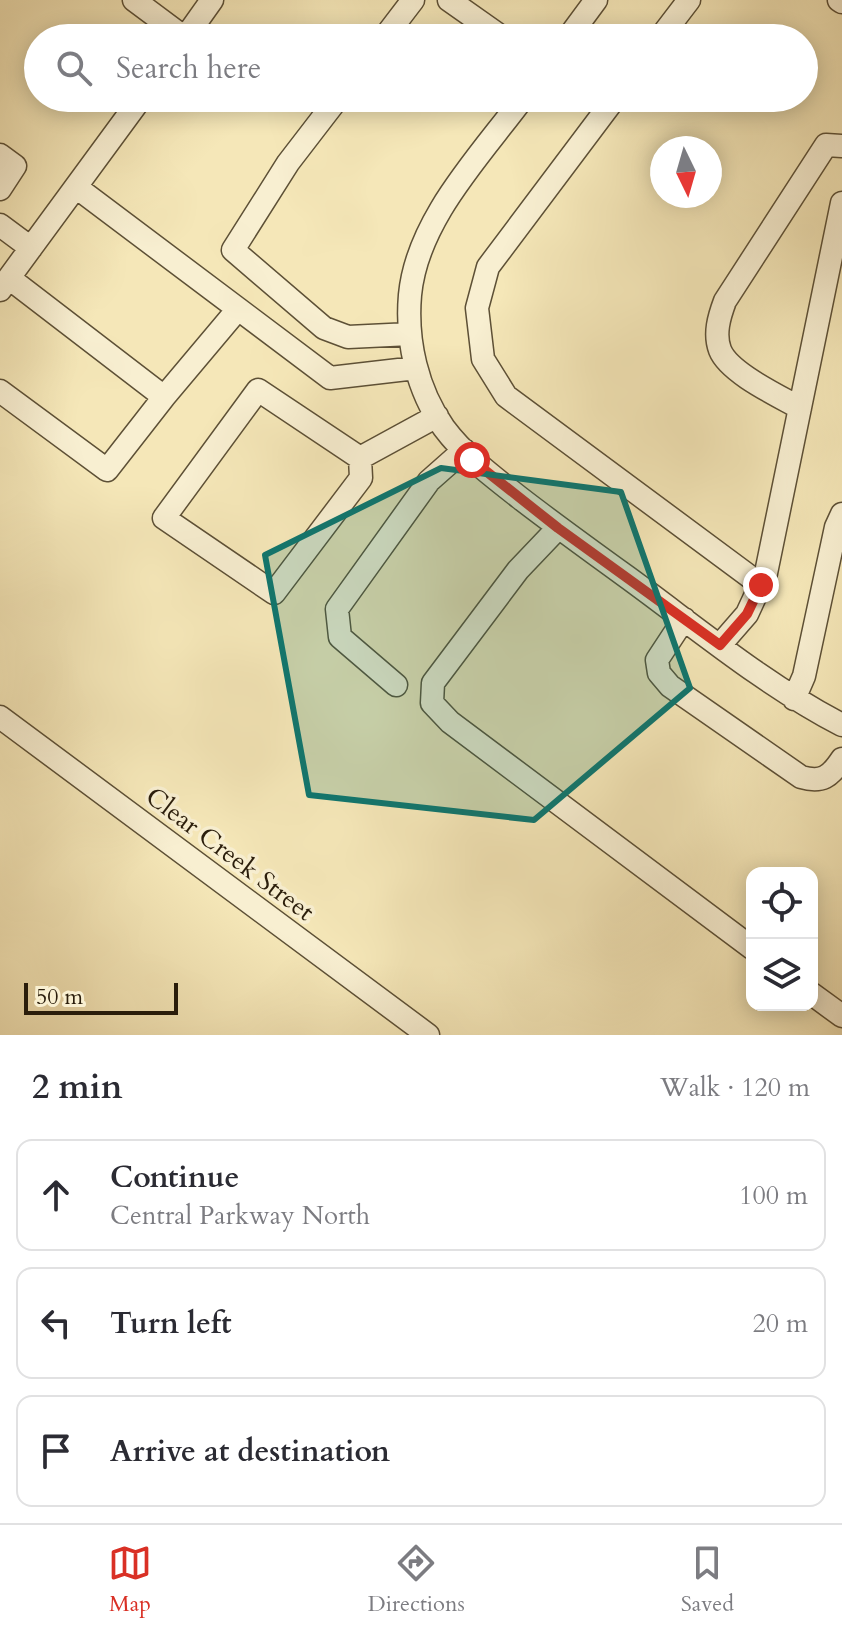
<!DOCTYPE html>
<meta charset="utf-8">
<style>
:root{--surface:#fff;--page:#f2f2f3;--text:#2b2b33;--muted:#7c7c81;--line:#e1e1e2;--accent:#d93025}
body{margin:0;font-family:Cardo,serif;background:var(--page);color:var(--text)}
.controls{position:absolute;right:24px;bottom:24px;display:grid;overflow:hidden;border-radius:16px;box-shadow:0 4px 20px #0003}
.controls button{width:72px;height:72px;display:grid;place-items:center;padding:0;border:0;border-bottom:2px solid var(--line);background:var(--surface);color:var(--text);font:40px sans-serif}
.compass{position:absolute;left:650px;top:136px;width:72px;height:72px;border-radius:50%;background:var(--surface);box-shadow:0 4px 20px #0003;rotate:175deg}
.scale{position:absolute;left:24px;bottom:20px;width:154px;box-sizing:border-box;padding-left:8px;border:4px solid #2a1d0b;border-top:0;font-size:22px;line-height:28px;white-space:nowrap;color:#2a1d0b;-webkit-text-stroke:6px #f8efd1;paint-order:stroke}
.stop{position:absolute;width:24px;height:24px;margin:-18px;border:6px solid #d93025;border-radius:50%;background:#fff}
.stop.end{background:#d93025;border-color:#fff;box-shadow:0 2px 8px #0008}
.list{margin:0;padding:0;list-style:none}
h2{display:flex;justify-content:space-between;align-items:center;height:104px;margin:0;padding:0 32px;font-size:34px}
h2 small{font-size:26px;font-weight:400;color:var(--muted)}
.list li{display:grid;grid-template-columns:52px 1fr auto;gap:24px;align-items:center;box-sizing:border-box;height:112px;margin:0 16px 16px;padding:0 16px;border:2px solid var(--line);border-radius:16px}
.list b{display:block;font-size:30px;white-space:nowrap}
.list p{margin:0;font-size:26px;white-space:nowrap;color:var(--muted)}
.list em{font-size:26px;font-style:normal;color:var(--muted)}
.icon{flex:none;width:44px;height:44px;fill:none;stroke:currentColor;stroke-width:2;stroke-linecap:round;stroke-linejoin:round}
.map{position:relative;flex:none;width:842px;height:1035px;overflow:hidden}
.search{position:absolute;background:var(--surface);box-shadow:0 4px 20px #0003;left:24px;right:24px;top:24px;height:88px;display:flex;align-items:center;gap:20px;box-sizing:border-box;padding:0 28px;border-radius:44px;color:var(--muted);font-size:30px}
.sheet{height:488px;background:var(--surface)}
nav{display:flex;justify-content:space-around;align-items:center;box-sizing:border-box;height:112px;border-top:2px solid var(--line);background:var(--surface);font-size:22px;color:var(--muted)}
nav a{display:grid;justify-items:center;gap:4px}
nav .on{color:var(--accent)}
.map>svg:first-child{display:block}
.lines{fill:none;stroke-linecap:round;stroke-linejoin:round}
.minor-casing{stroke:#5d5036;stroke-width:25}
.minor{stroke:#f8efd1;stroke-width:22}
.route{stroke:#d93025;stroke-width:10}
.marked{fill:#0f766e;fill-opacity:0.2;stroke:#0f766e;stroke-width:6;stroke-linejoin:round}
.labels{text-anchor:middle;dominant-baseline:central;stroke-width:7;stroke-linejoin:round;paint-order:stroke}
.street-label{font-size:26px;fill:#2a1d0b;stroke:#f8efd1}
</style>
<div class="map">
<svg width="842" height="1035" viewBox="0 0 842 1035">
<rect width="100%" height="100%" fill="#f5e7b8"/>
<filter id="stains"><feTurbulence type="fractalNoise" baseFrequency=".0025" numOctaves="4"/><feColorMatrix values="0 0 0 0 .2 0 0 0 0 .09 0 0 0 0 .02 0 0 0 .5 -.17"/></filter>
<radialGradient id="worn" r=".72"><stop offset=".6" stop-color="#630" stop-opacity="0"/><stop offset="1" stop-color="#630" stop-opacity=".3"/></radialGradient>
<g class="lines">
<g class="minor-casing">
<path id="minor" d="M 134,0 L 185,38
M 449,0 L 503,38
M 839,0 L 842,2
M 185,38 L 212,0
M 384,38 L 413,0
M 568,38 L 596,0
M 660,38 L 689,0
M 338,98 L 288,163 L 233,250 L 324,328 L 348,337 L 410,334
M 523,98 C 480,156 417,220 410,295 C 406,341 417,390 444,428 C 465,456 492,476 520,498 C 555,525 591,551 627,577 C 697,628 765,685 842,725
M 615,98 L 488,267 L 477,308 L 483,359 L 506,396 L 761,585
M 0,155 L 15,166 L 0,189
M 76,187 L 330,378 L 416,368
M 0,225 L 31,248
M 9,278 L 164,397 L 238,309
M 0,290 L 141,98
M 0,391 L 107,470 L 164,397
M 800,408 C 779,396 729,373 720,350 C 714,334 719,317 725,301 L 826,145 L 842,146
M 360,458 L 258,390 L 164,518 L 274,593 L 361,478 L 360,458 L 437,416
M 558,528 L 518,570 L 433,683 L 432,703 L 450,722 L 752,948
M 684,619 L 657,660 L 659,673 L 670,686 L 801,777 C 822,783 830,777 842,759
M 720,645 L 747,614 L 766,573 L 842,203
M 396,685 L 340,637 L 337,609 L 429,481 L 464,450
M 794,699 L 804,676 L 836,527 L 842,514
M 0,717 L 428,1035
M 812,994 L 842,1016"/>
</g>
<use href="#minor" class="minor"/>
</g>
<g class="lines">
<path class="route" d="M 472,460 L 558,528 L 720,645 L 747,614 L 761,585"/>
</g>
<path class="marked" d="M 441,468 L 621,492 L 690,688 L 534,820 L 309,795 L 265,555 Z"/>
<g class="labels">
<g class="street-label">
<text transform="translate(230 854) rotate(37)">Clear Creek Street</text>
</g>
</g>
<rect width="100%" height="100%" filter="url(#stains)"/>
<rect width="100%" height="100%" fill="url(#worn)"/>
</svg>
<div class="controls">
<button><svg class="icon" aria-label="locate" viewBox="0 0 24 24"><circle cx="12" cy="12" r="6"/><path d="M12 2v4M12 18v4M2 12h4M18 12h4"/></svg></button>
<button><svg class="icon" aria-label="layers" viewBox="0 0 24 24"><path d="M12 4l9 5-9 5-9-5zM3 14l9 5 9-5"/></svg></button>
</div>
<svg class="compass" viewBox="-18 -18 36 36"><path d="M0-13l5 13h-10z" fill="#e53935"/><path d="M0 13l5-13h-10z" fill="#7c7c81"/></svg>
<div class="scale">50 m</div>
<div class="stop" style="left:472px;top:460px"></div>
<div class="stop end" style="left:761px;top:585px"></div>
<div class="search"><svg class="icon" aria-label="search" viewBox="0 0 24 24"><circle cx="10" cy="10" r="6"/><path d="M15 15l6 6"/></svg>Search here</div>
</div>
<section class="sheet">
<h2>2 min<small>Walk · 120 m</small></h2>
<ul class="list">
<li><svg class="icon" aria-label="ahead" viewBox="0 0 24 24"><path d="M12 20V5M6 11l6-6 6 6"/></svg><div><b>Continue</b><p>Central Parkway North</p></div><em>100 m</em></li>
<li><svg class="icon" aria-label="left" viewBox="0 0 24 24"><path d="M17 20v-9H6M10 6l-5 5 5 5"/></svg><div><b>Turn left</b></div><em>20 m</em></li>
<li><svg class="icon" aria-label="arrive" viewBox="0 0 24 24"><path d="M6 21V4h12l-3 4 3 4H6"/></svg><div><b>Arrive at destination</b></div></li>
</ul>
</section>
<nav>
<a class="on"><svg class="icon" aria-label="map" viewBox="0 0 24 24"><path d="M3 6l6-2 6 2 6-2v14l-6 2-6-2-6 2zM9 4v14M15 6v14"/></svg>Map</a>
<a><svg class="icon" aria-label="directions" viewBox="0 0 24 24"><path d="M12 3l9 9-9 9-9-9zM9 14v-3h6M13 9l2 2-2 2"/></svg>Directions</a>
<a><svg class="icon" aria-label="saved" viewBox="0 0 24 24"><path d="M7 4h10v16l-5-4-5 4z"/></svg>Saved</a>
</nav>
